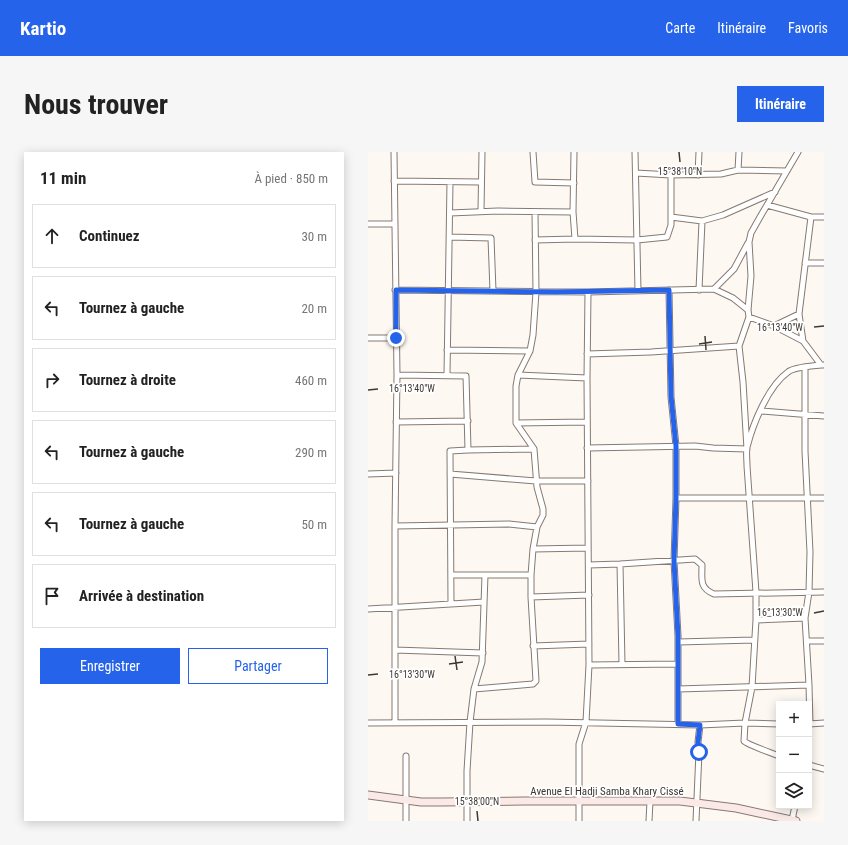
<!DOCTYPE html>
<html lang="fr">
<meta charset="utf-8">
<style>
:root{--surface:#fff;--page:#f6f6f6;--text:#222;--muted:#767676;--line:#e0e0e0;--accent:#2563eb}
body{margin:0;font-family:"Roboto Condensed",sans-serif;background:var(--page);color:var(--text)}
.controls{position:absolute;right:12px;bottom:12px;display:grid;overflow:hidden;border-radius:0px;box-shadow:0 2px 10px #0003}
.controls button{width:36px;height:36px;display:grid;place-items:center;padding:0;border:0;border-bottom:1px solid var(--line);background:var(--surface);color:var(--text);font:20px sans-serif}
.stop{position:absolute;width:12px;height:12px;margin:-9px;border:3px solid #2563eb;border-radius:50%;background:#fff}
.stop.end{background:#2563eb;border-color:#fff;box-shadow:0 1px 4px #0008}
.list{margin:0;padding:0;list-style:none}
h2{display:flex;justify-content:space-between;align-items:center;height:52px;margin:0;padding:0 16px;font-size:17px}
h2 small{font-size:13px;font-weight:400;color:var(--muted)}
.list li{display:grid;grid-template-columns:26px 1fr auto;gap:12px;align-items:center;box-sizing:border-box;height:64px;margin:0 8px 8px;padding:0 8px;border:1px solid var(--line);border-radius:0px}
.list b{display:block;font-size:15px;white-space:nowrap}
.list em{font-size:13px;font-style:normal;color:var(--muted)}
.actions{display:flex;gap:8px;padding:12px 16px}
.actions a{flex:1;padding:9px 0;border:1px solid var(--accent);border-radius:0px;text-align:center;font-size:14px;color:var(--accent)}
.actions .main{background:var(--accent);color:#fff}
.icon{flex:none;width:22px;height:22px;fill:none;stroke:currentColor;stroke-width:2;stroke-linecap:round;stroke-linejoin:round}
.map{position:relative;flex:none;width:456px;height:669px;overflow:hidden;border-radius:0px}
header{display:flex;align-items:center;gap:24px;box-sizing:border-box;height:56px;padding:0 20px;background:var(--accent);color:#fff}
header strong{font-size:19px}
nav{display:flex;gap:22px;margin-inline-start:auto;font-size:14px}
.intro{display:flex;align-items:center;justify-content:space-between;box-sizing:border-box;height:96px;padding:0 24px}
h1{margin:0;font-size:28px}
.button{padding:10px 18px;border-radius:0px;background:var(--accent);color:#fff;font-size:14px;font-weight:700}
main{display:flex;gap:24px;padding:0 24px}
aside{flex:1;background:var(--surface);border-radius:0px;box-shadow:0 2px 10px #0003}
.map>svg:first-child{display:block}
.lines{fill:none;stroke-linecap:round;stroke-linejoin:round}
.street-casing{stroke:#877970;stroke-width:7}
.secondary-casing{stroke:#877970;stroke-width:9}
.street{stroke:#fff;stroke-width:5}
.secondary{stroke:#fbe9e7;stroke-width:7}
.route{stroke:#2563eb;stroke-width:5}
.ticks{fill:none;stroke:#3e3834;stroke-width:1.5}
.labels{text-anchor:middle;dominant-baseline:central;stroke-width:3.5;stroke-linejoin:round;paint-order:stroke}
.street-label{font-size:11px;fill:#3e3834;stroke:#fff}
.ticks-label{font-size:10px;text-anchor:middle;fill:#3e3834;stroke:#fff;stroke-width:3.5;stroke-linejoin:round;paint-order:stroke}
</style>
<header>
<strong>Kartio</strong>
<nav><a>Carte</a><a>Itinéraire</a><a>Favoris</a></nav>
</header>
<div class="intro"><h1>Nous trouver</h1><a class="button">Itinéraire</a></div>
<main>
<aside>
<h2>11 min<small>À pied · 850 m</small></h2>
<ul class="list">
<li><svg class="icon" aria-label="ahead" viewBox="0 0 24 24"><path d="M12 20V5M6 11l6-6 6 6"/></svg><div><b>Continuez</b></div><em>30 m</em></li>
<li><svg class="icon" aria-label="left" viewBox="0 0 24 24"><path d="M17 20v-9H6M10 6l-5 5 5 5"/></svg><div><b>Tournez à gauche</b></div><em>20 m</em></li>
<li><svg class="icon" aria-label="right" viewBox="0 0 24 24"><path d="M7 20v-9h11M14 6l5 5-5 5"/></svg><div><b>Tournez à droite</b></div><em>460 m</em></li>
<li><svg class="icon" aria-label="left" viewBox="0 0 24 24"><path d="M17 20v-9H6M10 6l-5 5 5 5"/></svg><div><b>Tournez à gauche</b></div><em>290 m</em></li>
<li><svg class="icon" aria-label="left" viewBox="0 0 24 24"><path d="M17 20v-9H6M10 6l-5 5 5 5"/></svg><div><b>Tournez à gauche</b></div><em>50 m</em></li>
<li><svg class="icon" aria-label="arrive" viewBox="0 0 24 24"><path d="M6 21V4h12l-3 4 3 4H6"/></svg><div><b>Arrivée à destination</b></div></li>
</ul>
<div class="actions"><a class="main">Enregistrer</a><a>Partager</a></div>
</aside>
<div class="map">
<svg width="456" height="669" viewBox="0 0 456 669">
<rect width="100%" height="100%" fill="#fef8f3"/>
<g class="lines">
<g class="street-casing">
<path id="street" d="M 26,0 L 29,223 L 27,374 L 27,570
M 165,0 L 167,30 L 206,31
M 206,0 L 205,60 L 207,87
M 267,0 L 270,139
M 370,18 L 371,0
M 268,21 L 303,23 L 353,22 L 370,18 L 419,19
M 330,23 L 331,0
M 26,29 L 113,30
M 399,53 L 443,65
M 113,59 L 114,0
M 82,61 L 130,59 L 205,60
M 303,65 L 334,69 L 355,63 L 407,40
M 0,72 L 26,72
M 81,85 L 123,86 L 125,139
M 167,88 L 207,87 L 269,88 L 299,85 L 303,73 L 303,23
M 437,111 L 456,111
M 346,137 L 366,117 L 380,91
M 27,138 L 220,140 L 346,137 L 365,146 L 380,158
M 301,138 L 303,245 L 308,294 L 308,346 L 306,409 L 310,484 L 310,572
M 331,138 L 334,69
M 381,165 L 406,174 L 435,189 L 453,213 L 455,213
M 406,174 L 431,162
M 0,186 L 28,186
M 435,189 L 431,162 L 443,65 L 456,65
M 79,198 L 162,199
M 219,202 L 283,200 L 371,194
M 437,215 L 437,299 L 442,400 L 441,440 L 437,466 L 441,533 L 442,572
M 29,223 L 98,224 L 100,298
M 79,223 L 82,30
M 150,223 L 219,226
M 393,259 L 456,264
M 28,270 L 100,269
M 148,271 L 219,270
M 219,296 L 327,294 L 345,296 L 379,297 L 375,230 L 371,194 L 381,165 L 380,158 L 383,124 L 381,90 L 383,81 L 392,65 L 430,0
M 0,322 L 28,321
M 82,322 L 168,329 L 220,329
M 308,346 L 456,346
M 27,374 L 141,372 L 169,375
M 165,397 L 220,396
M 252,412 L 254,512
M 221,413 L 252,412 L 327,407 L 334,413 C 334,427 331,436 346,442 L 456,440
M 83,423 L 163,423
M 163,445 L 221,443
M 83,451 L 82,299 L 100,298 L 166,297
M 0,457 L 116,450
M 388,468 L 437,466
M 439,489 L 456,489
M 310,490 L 386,488
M 165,494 L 221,492
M 27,498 L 115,501
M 221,513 L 310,512
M 106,537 L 165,532 L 168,529 L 163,445 L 163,423 L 165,397 L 169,375 L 175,363 L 175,357 L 169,335 L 166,297 L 148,271 L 148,234 L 150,223 L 162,199 L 165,183 L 168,140 L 167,60
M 310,537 L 441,533
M 0,571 L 179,570 L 332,573 L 377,571 L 411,572
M 441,572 L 456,571
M 38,604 L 38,669
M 411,604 C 404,601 380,593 376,589 L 377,571 L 384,535 L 388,468 L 388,440 L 379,314 C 379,308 378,301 379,295 C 385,272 400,234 420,220 C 426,215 445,214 453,213
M 441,613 L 456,617
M 424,668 L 427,654
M 99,669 L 99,619 L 102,570 L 106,537 L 114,510 L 117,423
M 211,669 L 211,592 L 218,570 L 221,513 L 219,226 L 220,140
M 281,669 L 282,649
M 328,669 L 331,600 L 330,590 L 332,573"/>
</g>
<g class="secondary-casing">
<path id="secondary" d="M 0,643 L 53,650 L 73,650 L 156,649 L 312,649 L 368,656 L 428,669"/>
</g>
<use href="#street" class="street"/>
<use href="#secondary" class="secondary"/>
</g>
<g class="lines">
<path class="route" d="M 28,186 L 28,138 L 188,140 L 301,138 L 303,244 L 308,294 L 308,346 L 306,409 L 310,484 L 310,572 L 332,573 L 330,590 L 331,600"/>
</g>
<path class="ticks" d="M 311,0 L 312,10M 446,175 L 456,174M 337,184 L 338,198M 331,192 L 344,190M 0,238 L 10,237M 446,461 L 456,459M 87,504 L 89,518M 81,512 L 95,510M 0,523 L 10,522M 109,659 L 110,669"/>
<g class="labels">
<g class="street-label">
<text x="239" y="639">Avenue El Hadji Samba Khary Cissé</text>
</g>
</g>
<g class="ticks-label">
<text x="312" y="23">15°38'10"N</text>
<text x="412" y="179">16°13'40"W</text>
<text x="44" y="240">16°13'40"W</text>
<text x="412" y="464">16°13'30"W</text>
<text x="44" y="526">16°13'30"W</text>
<text x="109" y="653">15°38'00"N</text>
</g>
</svg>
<div class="controls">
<button>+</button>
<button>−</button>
<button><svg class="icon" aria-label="layers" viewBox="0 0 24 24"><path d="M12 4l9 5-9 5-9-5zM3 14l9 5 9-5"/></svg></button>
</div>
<div class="stop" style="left:331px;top:600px"></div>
<div class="stop end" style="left:28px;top:186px"></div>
</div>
</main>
